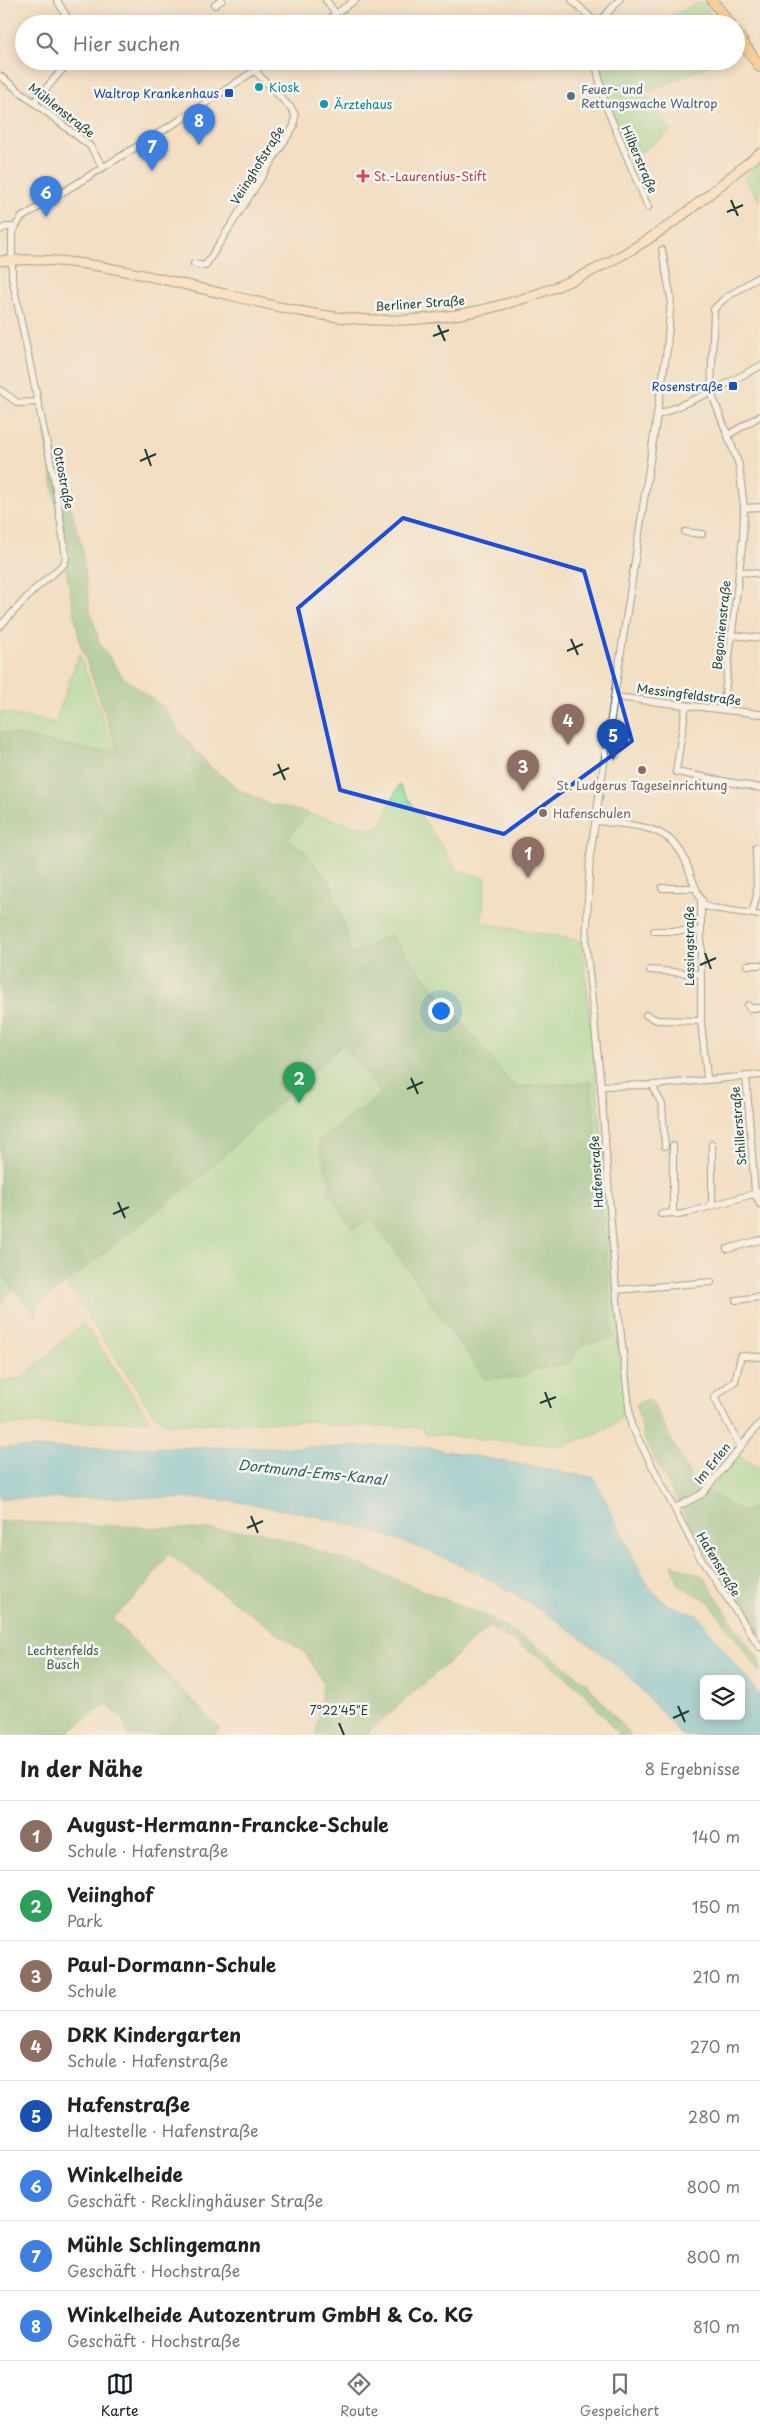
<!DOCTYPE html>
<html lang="de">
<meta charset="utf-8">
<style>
:root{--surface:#fff;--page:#f2f2f2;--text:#222;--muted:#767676;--line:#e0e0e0;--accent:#111827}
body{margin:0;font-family:"Playpen Sans",sans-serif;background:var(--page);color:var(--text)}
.controls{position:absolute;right:15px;bottom:15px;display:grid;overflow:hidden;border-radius:8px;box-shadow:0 2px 12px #0003}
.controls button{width:45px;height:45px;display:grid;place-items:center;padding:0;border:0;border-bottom:1px solid var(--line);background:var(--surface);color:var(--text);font:25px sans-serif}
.you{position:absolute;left:440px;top:1010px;width:18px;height:18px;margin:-12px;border:4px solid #fff;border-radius:50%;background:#1a73e8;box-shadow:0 0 0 8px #1a73e833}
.badge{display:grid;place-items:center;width:32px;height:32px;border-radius:50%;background:var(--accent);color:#fff;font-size:16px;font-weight:700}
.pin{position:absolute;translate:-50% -41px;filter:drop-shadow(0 1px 2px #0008)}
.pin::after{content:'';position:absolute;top:26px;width:18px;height:15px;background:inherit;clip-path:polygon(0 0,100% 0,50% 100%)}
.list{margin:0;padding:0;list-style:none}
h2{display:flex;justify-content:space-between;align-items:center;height:65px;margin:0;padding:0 20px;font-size:21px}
h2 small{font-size:16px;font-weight:400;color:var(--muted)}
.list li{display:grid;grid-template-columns:32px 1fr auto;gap:15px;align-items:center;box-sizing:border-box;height:70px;padding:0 20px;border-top:1px solid var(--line)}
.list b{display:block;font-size:19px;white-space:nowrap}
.list p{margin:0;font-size:16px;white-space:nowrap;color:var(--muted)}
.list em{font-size:16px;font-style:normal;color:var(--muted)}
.icon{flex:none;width:28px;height:28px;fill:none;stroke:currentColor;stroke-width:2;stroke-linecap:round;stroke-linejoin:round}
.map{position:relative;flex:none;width:760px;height:1735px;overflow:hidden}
.search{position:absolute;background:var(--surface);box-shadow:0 2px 12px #0003;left:15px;right:15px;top:15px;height:55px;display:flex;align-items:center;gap:12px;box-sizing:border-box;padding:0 18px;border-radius:28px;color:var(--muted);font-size:19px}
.sheet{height:625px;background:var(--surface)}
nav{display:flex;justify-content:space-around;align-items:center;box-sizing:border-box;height:70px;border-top:1px solid var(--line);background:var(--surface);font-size:14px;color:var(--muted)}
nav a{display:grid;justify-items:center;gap:2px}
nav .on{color:var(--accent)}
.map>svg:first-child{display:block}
.green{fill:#90dc98;stroke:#588c66}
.forest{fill:#74bc80;stroke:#4a7c5a}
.water{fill:#5fc3dd;stroke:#3f8088;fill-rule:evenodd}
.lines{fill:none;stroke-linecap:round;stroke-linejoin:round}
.minor-casing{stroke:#3f5549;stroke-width:8}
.secondary-casing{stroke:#3f5549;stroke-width:11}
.primary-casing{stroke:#3f5549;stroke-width:12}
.minor{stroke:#fff;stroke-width:6}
.secondary{stroke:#fee5c5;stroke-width:9}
.primary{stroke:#fcbd6f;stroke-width:10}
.marked{fill:none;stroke:#1d4ed8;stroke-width:4;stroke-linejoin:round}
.ticks{fill:none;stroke:#1f3d34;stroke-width:2}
.culture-dot{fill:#0f9aa8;stroke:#f6f6f2;stroke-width:2}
.transit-dot{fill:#1a4fb4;stroke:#f6f6f2;stroke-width:2}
.service-dot{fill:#5c6f8a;stroke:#f6f6f2;stroke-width:2}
.health-dot{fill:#e0444e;stroke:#f6f6f2;stroke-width:2}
.education-dot{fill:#8d6e63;stroke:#f6f6f2;stroke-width:2}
.labels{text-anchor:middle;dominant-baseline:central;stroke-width:5;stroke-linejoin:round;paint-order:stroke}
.culture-label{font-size:12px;fill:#0d838f;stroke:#f6f6f2;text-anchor:start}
.service-label{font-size:12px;fill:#4e5e75;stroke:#f6f6f2;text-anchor:start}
.transit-label{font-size:12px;fill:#164399;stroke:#f6f6f2;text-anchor:end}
.street-label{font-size:12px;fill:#1f3d34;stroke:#f6f6f2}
.health-label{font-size:12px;fill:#be3a42;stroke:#f6f6f2;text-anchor:start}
.education-label{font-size:12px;fill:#785e54;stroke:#f6f6f2}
.park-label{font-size:12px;fill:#365d48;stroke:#f6f6f2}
.water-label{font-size:14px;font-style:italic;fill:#2f5e5e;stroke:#f6f6f2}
.ticks-label{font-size:12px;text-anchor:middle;fill:#1f3d34;stroke:#f6f6f2;stroke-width:5;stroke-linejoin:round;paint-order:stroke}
</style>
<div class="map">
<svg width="760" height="1735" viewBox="0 0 760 1735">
<rect width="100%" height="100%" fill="#f6f6f2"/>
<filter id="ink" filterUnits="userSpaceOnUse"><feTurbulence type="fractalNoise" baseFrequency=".02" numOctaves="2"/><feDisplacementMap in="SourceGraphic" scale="10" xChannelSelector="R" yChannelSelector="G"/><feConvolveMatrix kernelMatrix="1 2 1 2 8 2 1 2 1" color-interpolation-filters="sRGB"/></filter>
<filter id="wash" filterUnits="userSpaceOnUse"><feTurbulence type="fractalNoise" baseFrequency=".0096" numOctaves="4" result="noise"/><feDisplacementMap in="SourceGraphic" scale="20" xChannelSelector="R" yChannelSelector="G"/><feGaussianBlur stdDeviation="1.12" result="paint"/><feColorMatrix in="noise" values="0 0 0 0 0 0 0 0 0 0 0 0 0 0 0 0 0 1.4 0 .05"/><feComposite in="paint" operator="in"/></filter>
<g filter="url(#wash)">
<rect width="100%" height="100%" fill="#f3dfc3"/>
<path class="green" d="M 701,2 L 717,24 L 653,24 Z
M 599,61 L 719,61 L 645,93 L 671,131 L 635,156 L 628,154 L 609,109 Z
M 760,164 L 760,201 L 744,177 Z
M 79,654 L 114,748 L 144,716 L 241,791 L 282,810 L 298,811 L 370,829 L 380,825 L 399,785 L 458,870 L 486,878 L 481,923 L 582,941 L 628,1397 L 622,1417 L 609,1428 L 563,1446 L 426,1434 L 420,1427 L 323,1425 L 317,1421 L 169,1424 L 156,1417 L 66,1283 L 109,756 L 111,751 L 96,751 L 0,732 L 0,712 L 55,723 Z
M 0,1271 L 14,1289 L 0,1305 Z
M 83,1323 L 150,1420 L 0,1425 L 0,1381 L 23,1378 Z
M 738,1456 L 760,1468 L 760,1506 L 743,1512 L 708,1492 Z"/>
<path class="forest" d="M 45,431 L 50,432 L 82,548 L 90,610 L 100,644 L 123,677 L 166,709 L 179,731 L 209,766 L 241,791 L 270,804 L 309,813 L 287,838 L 305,852 L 331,885 L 353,955 L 390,934 L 514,1087 L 591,1082 L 613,1338 L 583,1344 L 570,1363 L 532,1370 L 522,1377 L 485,1379 L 371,1217 L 354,1230 L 327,1190 L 331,1186 L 318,1141 L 381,1094 L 343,1044 L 201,1176 L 39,1304 L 36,1317 L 0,1271 L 0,732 L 96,751 L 118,751 L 80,643 L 65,564 Z
M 647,1400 L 652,1402 L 693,1482 L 743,1512 L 760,1506 L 760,1636 L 700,1543 L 645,1441 L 636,1405 L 641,1401 Z
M 0,1521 L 261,1532 L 361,1565 L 488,1617 L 545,1651 L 586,1683 L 631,1735 L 619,1735 L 587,1696 L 545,1660 L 489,1627 L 369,1731 L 370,1735 L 316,1735 L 323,1682 L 306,1654 L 168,1554 L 147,1584 L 113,1619 L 219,1728 L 215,1735 L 128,1735 L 123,1720 L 106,1704 L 65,1735 L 0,1735 Z
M 672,1564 L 703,1576 L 738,1631 L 760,1660 L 760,1672 L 708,1601 L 679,1585 Z"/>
<path class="water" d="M 394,1445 L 430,1448 L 594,1478 L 648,1587 L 668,1605 L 697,1615 L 760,1696 L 760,1735 L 682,1735 C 658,1709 636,1681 608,1659 C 511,1579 396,1527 272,1508 C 256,1505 239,1501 223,1500 C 151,1495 73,1499 0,1498 L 0,1448 L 345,1447 ZM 704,1679 L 741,1679 L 741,1716 L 704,1716 Z"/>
</g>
<g filter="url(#ink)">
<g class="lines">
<g class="minor-casing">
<path id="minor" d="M 57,0 L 71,24
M 326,0 L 336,14
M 572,0 L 597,24
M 215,5 L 222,0
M 322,24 L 355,0
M 598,24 L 619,0
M 595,61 L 605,104 L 648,207
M 0,76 L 90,146 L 103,167
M 34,102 L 70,61
M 0,230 L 6,227 L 13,227
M 662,250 L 671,298 L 667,349 L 590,856 L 586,943 L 601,1086 L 616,1290 L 631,1425 L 699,1556 L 760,1647
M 194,264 L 205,266 L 294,126 L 295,115 L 291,108 L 255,71
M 0,390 L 18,403 L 38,402
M 658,415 L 711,392 L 760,366
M 728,435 L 760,416
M 744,508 L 760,507
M 685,532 L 702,534
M 739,571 L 760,574
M 0,626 L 34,590 L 64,564 L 66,558 L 55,483 L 12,278 L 12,232 L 21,218 L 180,120 L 269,61
M 731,635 L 760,638
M 616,697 L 760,714
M 686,705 L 676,772 L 760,788
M 723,710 L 743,538 L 744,508 L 739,465 L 711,392 L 714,309 L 724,299 L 760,276
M 596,821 C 626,825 663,823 681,852 C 690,867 692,884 701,899 L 701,1021 L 707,1078
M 662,888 L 694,888
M 701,899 L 705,906 L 712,908 L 760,915
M 752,914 L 757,895 L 756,849
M 654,931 L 700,931
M 747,965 L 760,965
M 650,970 L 700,974
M 748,1005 L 749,1008 L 760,1008
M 646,1015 L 657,1020 L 701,1021
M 746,1076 L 755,1193 L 760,1204
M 654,1085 L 655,1092 L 662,1104 L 665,1146
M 601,1086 L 654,1085 L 760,1075
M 673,1146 L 673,1213 L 679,1215 L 687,1213 L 760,1192
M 712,1205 L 712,1144
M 661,1214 L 673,1213
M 727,1249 L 760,1240
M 616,1290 L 711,1282
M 736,1300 L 760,1297
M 740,1446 L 714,1397 L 735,1381 L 741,1356 L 760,1357
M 675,1508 L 702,1494 L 760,1423"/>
</g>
<g class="secondary-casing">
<path id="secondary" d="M 0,261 C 78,254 158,279 233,296 C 274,306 315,316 357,319 C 460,327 561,295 647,240 C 687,215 723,182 760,153"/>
</g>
<g class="primary-casing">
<path id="primary" d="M 712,0 L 730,24
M 736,33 L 760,67"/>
</g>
<use href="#minor" class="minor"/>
<use href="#secondary" class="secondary"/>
<use href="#primary" class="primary"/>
</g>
</g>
<path d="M0 0H760V1735H0ZM 403,518 L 584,571 L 632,741 L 504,834 L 340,790 L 298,608 Z" fill="#f3dfc3" fill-opacity=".55" fill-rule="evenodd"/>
<path class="marked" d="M 403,518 L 584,571 L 632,741 L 504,834 L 340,790 L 298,608 Z"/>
<path class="ticks" d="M 731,200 L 738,216M 727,212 L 743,205M 438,325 L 445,341M 433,336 L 449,330M 145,449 L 151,466M 140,461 L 156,454M 571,639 L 578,655M 567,651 L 583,644M 278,764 L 285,780M 273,775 L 289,768M 705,953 L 711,969M 700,965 L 716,958M 411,1078 L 418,1094M 407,1089 L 423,1082M 118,1202 L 125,1218M 113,1214 L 129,1207M 545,1392 L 551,1408M 540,1403 L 556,1397M 251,1516 L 258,1533M 247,1528 L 263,1521M 678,1706 L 685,1722M 673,1718 L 689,1711M 339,1723 L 344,1735"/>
<g class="culture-dot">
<circle cx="259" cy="87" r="5"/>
<circle cx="324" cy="104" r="5"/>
</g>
<g class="transit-dot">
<rect x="224" y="88" width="10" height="10" rx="2.5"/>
<rect x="728" y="381" width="10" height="10" rx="2.5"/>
</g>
<circle class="service-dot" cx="571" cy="96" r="5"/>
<path class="health-dot" d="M360.5 168.5h5v5h5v5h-5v5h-5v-5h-5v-5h5z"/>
<g class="education-dot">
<circle cx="642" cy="770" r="5"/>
<circle cx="543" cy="813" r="5"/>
</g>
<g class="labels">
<g class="culture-label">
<text x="269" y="87">Kiosk</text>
<text x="334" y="104">Ärztehaus</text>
</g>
<g class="service-label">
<text x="581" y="89">Feuer- und<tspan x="581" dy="14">Rettungswache Waltrop</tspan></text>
</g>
<g class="transit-label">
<text x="219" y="93">Waltrop Krankenhaus</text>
<text x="723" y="386">Rosenstraße</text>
</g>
<g class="street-label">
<text transform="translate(62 110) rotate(38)">Mühlenstraße</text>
<text transform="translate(640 159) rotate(67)">Hilberstraße</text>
<text transform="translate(257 165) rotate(-58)">Veiinghofstraße</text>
<text transform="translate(420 303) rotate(-4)">Berliner Straße</text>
<text transform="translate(64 478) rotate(79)">Ottostraße</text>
<text transform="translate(721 625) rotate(-84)">Begonienstraße</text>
<text transform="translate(689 694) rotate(7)">Messingfeldstraße</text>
<text transform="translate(689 946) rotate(-90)">Lessingstraße</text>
<text transform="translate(738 1126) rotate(-95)">Schillerstraße</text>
<text transform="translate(596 1172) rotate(-94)">Hafenstraße</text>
<text transform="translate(712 1463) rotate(-51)">Im Erlen</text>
<text transform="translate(719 1564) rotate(59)">Hafenstraße</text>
</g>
<g class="health-label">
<text x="374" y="176">St.-Laurentius-Stift</text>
</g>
<g class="education-label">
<text x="642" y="785">St. Ludgerus Tageseinrichtung</text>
<text x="553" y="813" text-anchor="start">Hafenschulen</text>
</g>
<g class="park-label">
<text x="63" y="1650">Lechtenfelds<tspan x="63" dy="14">Busch</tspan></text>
</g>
<g class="water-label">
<text transform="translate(312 1472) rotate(6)">Dortmund-Ems-Kanal</text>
</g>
</g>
<g class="ticks-label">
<text x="339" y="1715">7°22'45"E</text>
</g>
</svg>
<div class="controls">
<button><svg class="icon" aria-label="layers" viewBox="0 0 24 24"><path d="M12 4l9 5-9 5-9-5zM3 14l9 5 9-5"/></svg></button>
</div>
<div class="you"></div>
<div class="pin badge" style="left:528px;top:878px;background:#8d6e63">1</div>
<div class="pin badge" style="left:299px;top:1103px;background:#2e9e5b">2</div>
<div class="pin badge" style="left:523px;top:791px;background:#8d6e63">3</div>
<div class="pin badge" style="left:568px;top:745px;background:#8d6e63">4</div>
<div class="pin badge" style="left:613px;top:760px;background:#1a4fb4">5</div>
<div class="pin badge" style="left:46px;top:217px;background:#3f7fe0">6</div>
<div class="pin badge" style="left:152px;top:171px;background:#3f7fe0">7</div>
<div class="pin badge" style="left:199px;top:145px;background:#3f7fe0">8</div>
<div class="search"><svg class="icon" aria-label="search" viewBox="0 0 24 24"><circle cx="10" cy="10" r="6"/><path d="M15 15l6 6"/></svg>Hier suchen</div>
</div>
<section class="sheet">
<h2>In der Nähe<small>8 Ergebnisse</small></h2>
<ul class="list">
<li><span class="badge" style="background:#8d6e63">1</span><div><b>August-Hermann-Francke-Schule</b><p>Schule · Hafenstraße</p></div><em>140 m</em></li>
<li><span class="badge" style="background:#2e9e5b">2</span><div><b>Veiinghof</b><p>Park</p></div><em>150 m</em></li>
<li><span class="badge" style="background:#8d6e63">3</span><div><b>Paul-Dormann-Schule</b><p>Schule</p></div><em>210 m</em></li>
<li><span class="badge" style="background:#8d6e63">4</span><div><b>DRK Kindergarten</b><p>Schule · Hafenstraße</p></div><em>270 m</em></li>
<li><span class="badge" style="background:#1a4fb4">5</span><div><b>Hafenstraße</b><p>Haltestelle · Hafenstraße</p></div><em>280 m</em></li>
<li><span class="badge" style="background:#3f7fe0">6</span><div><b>Winkelheide</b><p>Geschäft · Recklinghäuser Straße</p></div><em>800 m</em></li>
<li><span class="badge" style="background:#3f7fe0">7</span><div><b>Mühle Schlingemann</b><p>Geschäft · Hochstraße</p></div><em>800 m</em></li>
<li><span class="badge" style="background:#3f7fe0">8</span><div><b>Winkelheide Autozentrum GmbH &amp; Co. KG</b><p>Geschäft · Hochstraße</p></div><em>810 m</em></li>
</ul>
</section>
<nav>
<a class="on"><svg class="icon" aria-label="map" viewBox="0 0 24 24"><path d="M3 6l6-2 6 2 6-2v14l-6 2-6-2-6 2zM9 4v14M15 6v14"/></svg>Karte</a>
<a><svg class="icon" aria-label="directions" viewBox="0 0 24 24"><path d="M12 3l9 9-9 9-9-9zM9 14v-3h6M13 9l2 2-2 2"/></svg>Route</a>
<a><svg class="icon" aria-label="saved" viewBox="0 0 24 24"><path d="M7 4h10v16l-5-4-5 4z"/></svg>Gespeichert</a>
</nav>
